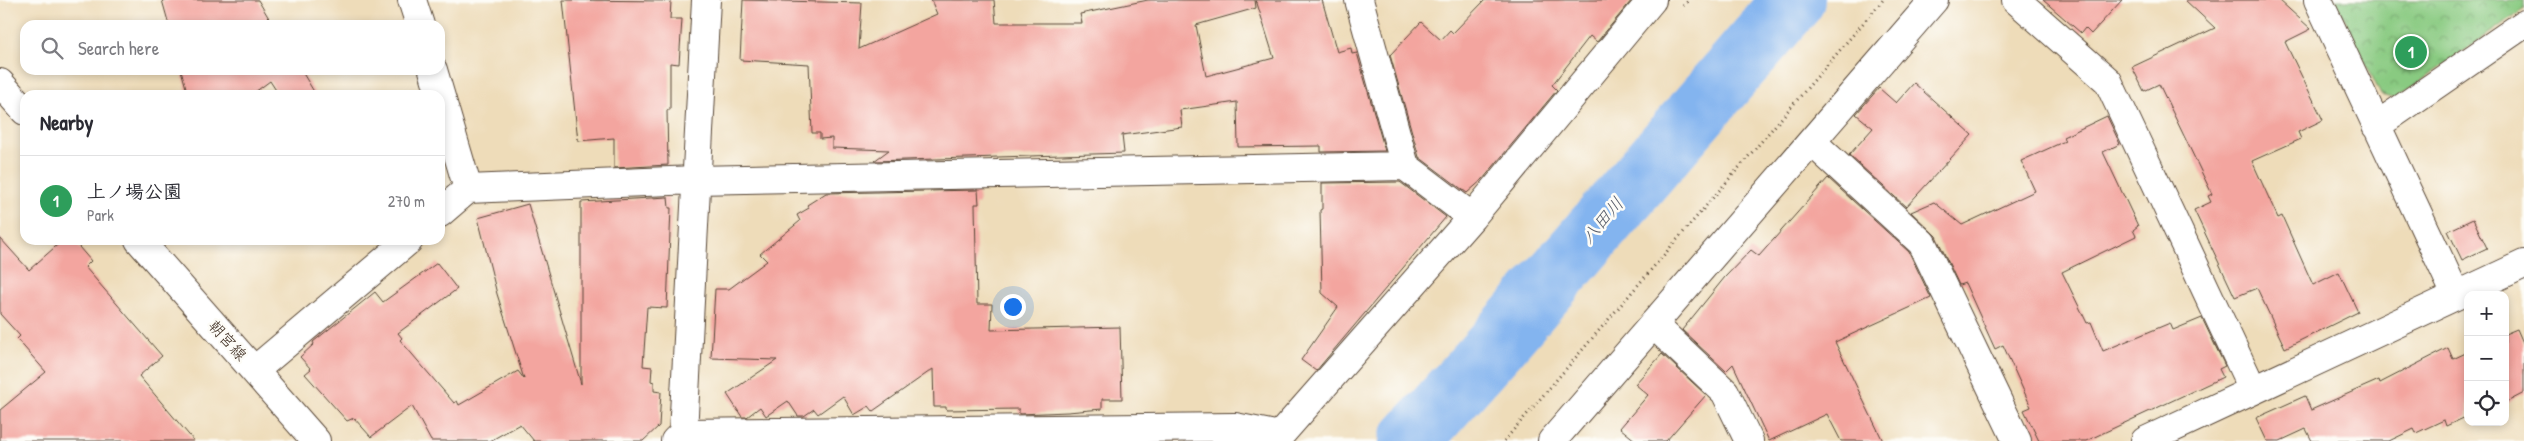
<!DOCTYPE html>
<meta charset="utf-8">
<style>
:root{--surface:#fff;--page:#f2f2f3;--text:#2b2b33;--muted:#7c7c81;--line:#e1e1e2;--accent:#d93025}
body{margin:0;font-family:"Patrick Hand","Klee One",sans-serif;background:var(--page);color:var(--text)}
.controls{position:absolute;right:15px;bottom:15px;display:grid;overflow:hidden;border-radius:10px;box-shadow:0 2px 8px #0003}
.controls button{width:45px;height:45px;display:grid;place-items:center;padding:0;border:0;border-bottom:1px solid var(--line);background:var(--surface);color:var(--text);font:25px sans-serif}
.you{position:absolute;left:1012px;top:306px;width:18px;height:18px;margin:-12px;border:4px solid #fff;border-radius:50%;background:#1a73e8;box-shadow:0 0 0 8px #1a73e833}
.badge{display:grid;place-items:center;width:32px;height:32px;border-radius:50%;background:var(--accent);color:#fff;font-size:16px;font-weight:700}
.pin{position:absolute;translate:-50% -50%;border:2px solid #fff;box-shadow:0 1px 5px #0006}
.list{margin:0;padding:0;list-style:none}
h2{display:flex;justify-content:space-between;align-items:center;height:65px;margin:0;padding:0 20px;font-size:21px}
h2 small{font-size:16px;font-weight:400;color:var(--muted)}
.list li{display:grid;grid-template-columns:32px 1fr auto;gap:15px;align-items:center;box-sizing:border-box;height:90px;padding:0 20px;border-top:1px solid var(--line)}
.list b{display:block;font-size:19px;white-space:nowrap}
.list p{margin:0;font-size:16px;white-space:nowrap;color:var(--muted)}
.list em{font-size:16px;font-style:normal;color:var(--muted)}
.icon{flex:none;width:28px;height:28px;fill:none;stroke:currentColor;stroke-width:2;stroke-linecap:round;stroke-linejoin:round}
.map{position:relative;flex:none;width:2524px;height:441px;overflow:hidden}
.search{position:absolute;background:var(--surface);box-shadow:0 2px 8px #0003;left:20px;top:20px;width:425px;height:55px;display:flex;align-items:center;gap:12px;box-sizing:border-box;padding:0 18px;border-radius:15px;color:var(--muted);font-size:19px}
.panel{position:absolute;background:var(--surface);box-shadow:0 2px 8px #0003;left:20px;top:90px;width:425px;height:155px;border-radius:15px}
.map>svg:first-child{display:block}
.park{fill:url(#park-crowns);stroke:#627a50}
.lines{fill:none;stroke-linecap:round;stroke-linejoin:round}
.river{stroke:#83b4ef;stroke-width:62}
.building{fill:#f3a59f}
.minor-casing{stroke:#564535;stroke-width:30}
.path{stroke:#564535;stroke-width:3;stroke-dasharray:1 4;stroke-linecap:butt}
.minor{stroke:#fff;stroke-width:28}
.labels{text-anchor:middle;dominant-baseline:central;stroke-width:5;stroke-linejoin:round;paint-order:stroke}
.street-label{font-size:16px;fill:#3b2a1e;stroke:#fdfcf7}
.water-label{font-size:18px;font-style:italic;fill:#545a67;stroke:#fdfcf7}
</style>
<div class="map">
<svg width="2524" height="441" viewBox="0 0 2524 441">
<defs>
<pattern id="park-crowns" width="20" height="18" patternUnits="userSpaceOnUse" patternTransform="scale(1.25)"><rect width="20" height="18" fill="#89ca81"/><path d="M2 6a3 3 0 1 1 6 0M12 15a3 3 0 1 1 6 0" fill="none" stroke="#71a469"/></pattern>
</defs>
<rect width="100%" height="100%" fill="#fdfcf7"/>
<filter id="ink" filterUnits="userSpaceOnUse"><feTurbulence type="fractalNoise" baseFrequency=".02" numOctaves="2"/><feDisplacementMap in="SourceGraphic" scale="10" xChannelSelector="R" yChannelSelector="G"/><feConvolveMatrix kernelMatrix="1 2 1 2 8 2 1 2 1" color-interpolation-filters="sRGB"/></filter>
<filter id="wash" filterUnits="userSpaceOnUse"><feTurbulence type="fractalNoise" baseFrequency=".0096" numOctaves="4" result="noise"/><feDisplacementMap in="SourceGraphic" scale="20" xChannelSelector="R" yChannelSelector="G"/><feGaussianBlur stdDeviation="1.12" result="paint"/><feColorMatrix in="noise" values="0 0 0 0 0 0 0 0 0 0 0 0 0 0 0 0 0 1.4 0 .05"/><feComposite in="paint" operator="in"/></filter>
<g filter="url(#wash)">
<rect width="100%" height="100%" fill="#eedcb9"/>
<path class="park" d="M 2336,0 L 2524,0 L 2524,9 L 2395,99 L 2381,95 Z"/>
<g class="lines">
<path class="river" d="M 1410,441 L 1497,344 L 1794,0"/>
</g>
<g id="blocks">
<path class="building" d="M 162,0 L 258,0 L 273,25 L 169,25 Z
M 563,0 L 671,1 L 670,19 L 682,19 L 679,64 L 670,63 L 670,110 L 667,110 L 668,165 L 614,168 L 614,138 L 578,141 Z
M 743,0 L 862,3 L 859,49 L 937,14 L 931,0 L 994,0 L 996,23 L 1082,23 L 1080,14 L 1148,0 L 1255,0 L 1256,8 L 1196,25 L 1206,76 L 1274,58 L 1256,0 L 1322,0 L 1337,52 L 1351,48 L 1352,54 L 1357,53 L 1385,151 L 1321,152 L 1321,146 L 1238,147 L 1237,102 L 1180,110 L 1182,127 L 1122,135 L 1124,153 L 874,161 L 889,150 L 832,148 L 832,138 L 820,139 L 820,133 L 812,133 L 809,64 L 740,60 Z
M 1485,0 L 1632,0 L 1597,42 L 1590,36 L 1552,85 L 1557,90 L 1483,179 L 1467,193 L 1419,157 L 1390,55 L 1421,22 L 1441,40 L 1450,30 L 1453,33 Z
M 2043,0 L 2122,0 L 2091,34 L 2085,28 L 2081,33 Z
M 2185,0 L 2279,0 L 2311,29 L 2285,42 L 2323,120 L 2298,132 L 2301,139 L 2252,161 L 2278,218 L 2282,216 L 2313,285 L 2339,272 L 2358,312 L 2285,348 L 2257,288 L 2235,297 L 2194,210 L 2211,202 L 2208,196 L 2212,194 L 2159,84 L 2144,91 L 2132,67 L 2215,28 Z
M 181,70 L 301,70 L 316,95 L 279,95 L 270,81 L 251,95 L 188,95 Z
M 1914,83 L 1972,135 L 1906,207 L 1849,155 L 1873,128 L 1856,114 L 1879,88 L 1896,103 Z
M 2107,116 L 2120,144 L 2103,152 L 2138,226 L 2133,230 L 2136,236 L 2062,272 L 2087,323 L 2091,322 L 2103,351 L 2170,323 L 2173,330 L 2202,318 L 2225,366 L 2219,369 L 2223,377 L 2086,441 L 2039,441 L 2024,410 L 2031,407 L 2003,345 L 1995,349 L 1965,283 L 1959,285 L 1936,236 L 1911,212 L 1934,202 L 1962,225 L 2035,191 L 2021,161 L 2065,141 L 2063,137 Z
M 1828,178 L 1909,252 L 1931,298 L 1835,342 L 1883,441 L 1841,441 L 1827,414 L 1769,441 L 1733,364 L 1726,371 L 1682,330 L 1725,277 L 1751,250 L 1759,256 Z
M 1400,182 L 1446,217 L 1316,371 L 1301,360 L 1338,307 L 1322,293 L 1320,210 L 1322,209 L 1322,183 Z
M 978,190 L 979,204 L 975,204 L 977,304 L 992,304 L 991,330 L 1120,327 L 1122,399 L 1102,399 L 1102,409 L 1068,412 L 1019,414 L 1019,409 L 946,410 L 946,407 L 934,407 L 933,369 L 873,411 L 869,406 L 854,415 L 843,396 L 818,414 L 814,409 L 804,416 L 798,416 L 788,401 L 766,416 L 760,407 L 747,417 L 742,417 L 727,394 L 777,360 L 711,358 L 715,289 L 729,289 L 767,261 L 760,254 L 800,221 L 797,215 L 809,208 L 807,205 L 826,193 Z
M 668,197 L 669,208 L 671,208 L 667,308 L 647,307 L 643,366 L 652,367 L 651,381 L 654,382 L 654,391 L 661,392 L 659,426 L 643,441 L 534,441 L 520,424 L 490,441 L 431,441 L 412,406 L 371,437 L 354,418 L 347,421 L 305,374 L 311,369 L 300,357 L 314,344 L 313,342 L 375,292 L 383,302 L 437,263 L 457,289 L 398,333 L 402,338 L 400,340 L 454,403 L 457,401 L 459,405 L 518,371 L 524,379 L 497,294 L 478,218 L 528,204 L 581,384 L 581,202 Z
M 2473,219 L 2487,248 L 2462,260 L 2448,231 Z
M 0,238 L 29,270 L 63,240 L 73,240 L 91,261 L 85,267 L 162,356 L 139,376 L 194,441 L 0,441 L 0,410 L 46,372 L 17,339 L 20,336 L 0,314 Z
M 2517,329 L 2524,345 L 2524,393 L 2505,403 L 2505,334 Z
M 2448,348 L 2453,359 L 2468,352 L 2468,416 L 2446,426 L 2444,420 L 2416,433 L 2414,429 L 2389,441 L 2312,441 L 2306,429 L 2280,441 L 2267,441 L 2256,418 L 2305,396 L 2311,410 L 2379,380 L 2380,383 Z
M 1662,354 L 1706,395 L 1666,441 L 1636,441 L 1620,428 L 1648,395 L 1635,384 Z"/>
</g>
</g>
<g filter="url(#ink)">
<use href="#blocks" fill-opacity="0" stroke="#564535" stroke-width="1"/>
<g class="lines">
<g class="minor-casing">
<path id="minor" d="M 412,0 L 420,25
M 1359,0 L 1405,166
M 2016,0 L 2108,81 L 2253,390
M 2318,0 L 2456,295
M 433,70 L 468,189
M 0,83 L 25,111
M 2376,126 L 2524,24
M 1812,142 L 1922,243 L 2017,441
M 440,213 L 468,189 L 695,180 L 1405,166 L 1472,217
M 139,240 L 316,441
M 1653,324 L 1725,392 L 1749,441
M 255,370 L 409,240
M 683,433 L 1235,427 L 1280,436
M 675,441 L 683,433 L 706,0
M 1275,441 L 1472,217 L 1652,0
M 1552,441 L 1934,0
M 2145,441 L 2524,264"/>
</g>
<path class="path" d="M 1683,6 L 1689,0
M 1504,441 L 1883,0"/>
<use href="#minor" class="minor"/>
</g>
</g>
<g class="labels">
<g class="street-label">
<text transform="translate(228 340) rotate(48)">朝宮線</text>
</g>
<g class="water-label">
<text transform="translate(1602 220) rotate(-49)">八田川</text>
</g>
</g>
</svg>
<div class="controls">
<button>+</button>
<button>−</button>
<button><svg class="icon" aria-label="locate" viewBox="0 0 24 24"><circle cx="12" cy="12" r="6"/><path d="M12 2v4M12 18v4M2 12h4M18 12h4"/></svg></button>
</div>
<div class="you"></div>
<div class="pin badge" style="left:2411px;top:52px;background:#2e9e5b">1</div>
<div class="search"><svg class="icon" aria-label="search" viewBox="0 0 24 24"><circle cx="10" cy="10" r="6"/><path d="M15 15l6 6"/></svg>Search here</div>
<section class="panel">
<h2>Nearby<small></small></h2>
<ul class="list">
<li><span class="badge" style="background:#2e9e5b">1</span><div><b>上ノ場公園</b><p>Park</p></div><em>270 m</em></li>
</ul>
</section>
</div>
